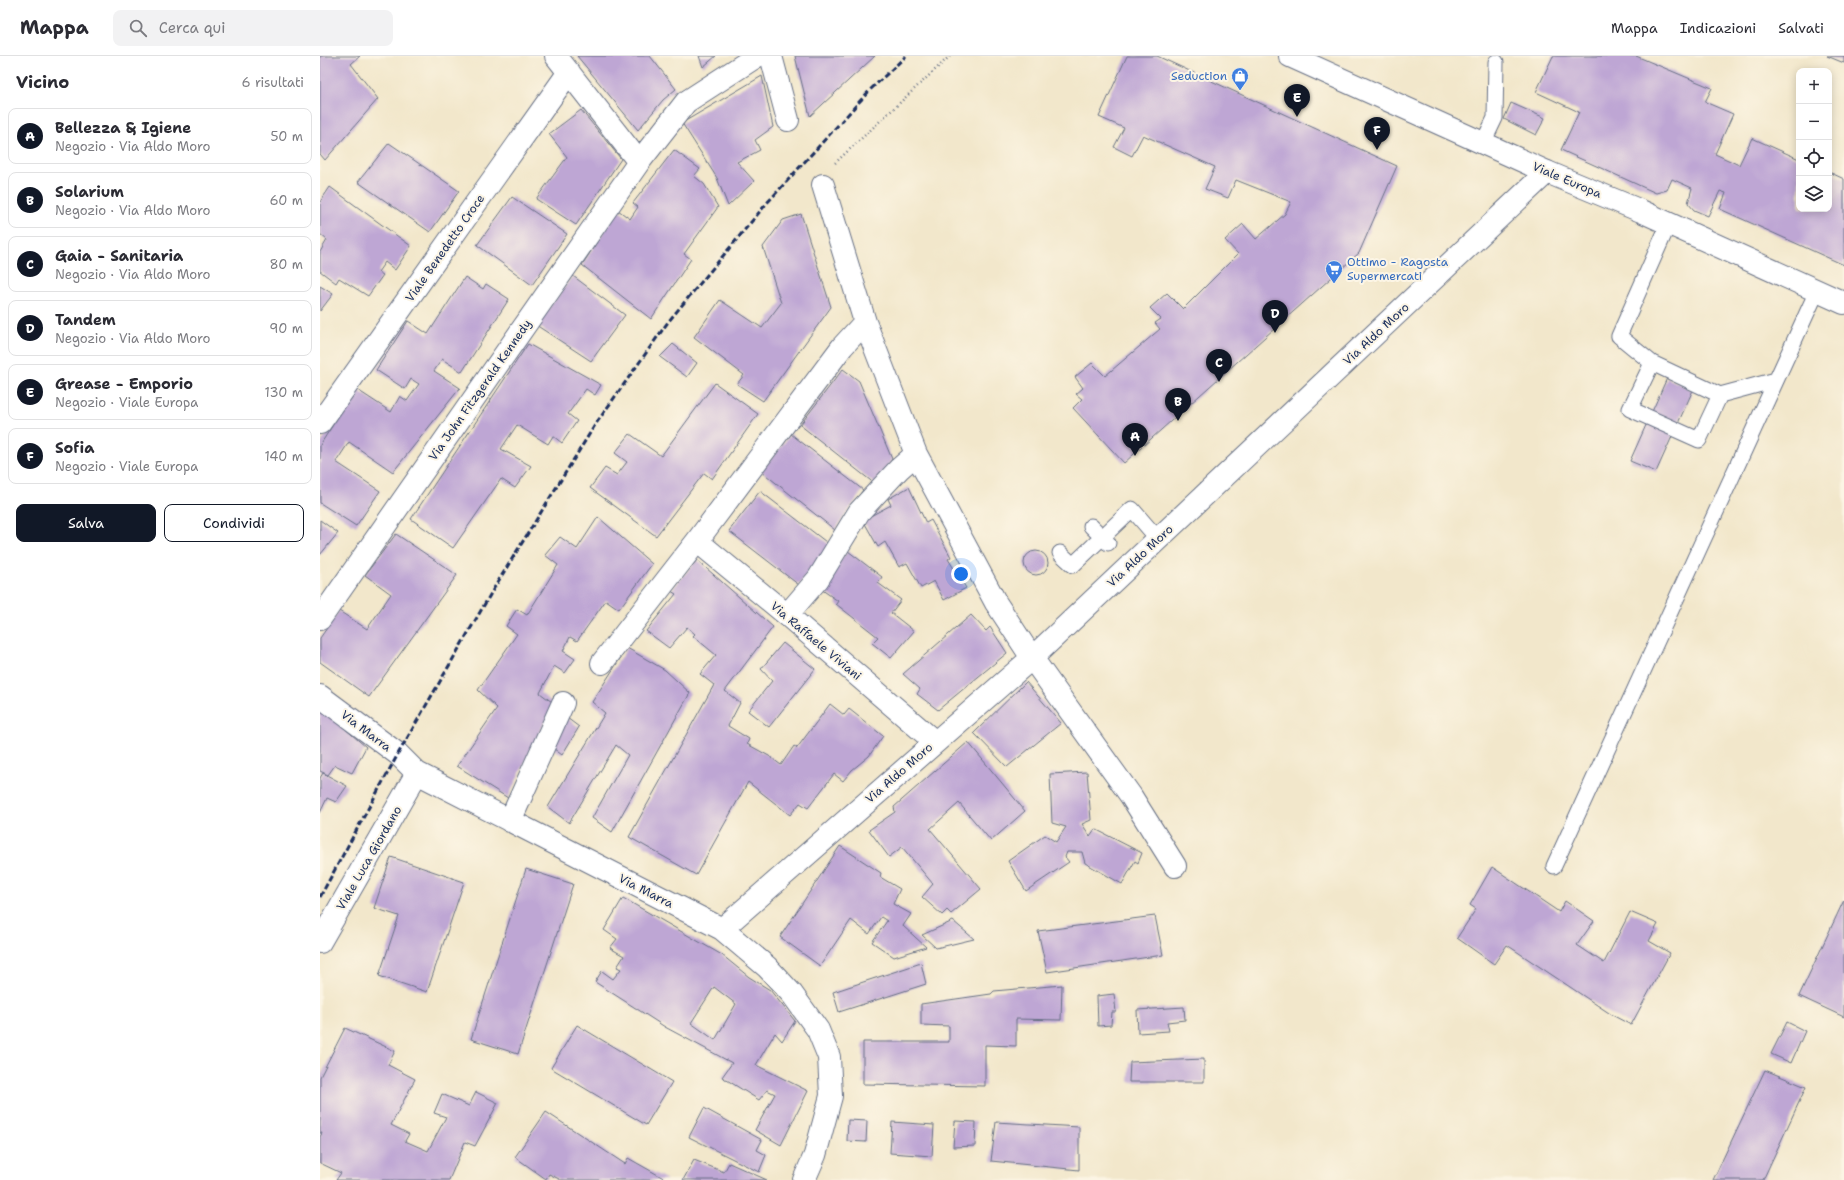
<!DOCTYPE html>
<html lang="it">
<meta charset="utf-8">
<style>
:root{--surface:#fff;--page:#f2f2f3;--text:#2b2b33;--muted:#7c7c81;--line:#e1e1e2;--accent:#111827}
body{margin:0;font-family:"Shantell Sans",sans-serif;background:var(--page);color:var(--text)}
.controls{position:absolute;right:12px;top:12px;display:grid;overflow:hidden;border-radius:8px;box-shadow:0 2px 10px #0003}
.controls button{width:36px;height:36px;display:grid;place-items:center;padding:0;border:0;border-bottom:1px solid var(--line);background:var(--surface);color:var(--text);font:20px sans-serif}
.you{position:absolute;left:641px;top:518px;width:14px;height:14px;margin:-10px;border:3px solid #fff;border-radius:50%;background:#1a73e8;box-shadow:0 0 0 6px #1a73e833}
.badge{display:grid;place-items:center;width:26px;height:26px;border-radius:50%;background:var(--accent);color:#fff;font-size:13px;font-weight:700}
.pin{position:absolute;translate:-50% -33px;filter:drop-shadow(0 1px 2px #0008)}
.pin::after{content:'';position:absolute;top:21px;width:14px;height:12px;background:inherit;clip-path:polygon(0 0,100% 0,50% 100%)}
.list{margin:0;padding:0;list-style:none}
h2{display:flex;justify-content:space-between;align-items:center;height:52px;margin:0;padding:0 16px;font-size:17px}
h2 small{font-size:13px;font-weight:400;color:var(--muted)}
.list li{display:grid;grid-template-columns:26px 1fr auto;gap:12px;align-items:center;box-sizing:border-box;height:56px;margin:0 8px 8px;padding:0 8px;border:1px solid var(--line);border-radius:8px}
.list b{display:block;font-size:15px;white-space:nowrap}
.list p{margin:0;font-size:13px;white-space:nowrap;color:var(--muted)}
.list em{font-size:13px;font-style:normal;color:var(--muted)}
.actions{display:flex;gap:8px;padding:12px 16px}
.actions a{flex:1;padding:9px 0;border:1px solid var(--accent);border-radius:8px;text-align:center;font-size:14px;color:var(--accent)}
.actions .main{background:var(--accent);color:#fff}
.icon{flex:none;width:22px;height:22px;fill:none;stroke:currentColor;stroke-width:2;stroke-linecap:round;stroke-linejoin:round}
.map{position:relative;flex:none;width:1524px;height:1124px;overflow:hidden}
header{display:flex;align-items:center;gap:24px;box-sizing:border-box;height:56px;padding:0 20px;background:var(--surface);border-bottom:1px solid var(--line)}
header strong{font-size:19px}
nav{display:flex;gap:22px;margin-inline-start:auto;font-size:14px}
.search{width:280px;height:36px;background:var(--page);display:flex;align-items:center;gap:10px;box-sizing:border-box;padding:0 14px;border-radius:8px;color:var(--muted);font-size:15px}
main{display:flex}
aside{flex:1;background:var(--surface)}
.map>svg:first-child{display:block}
.building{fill:#bea6d4;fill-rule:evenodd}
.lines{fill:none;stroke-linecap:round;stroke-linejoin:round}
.lane-casing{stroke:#666f84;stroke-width:17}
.street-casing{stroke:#666f84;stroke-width:24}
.secondary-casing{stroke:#666f84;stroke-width:24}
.path{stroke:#666f84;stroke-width:2.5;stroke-dasharray:1 3;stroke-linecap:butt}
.lane{stroke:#fff;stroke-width:15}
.street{stroke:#fff;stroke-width:22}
.secondary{stroke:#fff;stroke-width:22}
.rail{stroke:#1b2f5e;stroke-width:3;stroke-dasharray:6 3;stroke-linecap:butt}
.labels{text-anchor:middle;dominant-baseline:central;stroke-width:4;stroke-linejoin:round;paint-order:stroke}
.shop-label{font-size:12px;fill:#366cbe;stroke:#fcf5e5;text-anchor:end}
.street-label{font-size:12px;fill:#1b2f5e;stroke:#fcf5e5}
</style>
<header>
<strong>Mappa</strong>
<div class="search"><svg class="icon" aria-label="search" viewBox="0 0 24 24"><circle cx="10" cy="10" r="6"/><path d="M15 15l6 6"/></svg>Cerca qui</div>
<nav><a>Mappa</a><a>Indicazioni</a><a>Salvati</a></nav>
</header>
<main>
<aside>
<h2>Vicino<small>6 risultati</small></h2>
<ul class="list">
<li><span class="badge">A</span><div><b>Bellezza &amp; Igiene</b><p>Negozio · Via Aldo Moro</p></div><em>50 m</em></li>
<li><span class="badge">B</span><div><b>Solarium</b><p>Negozio · Via Aldo Moro</p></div><em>60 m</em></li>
<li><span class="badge">C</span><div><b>Gaia - Sanitaria</b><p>Negozio · Via Aldo Moro</p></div><em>80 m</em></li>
<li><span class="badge">D</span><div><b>Tandem</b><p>Negozio · Via Aldo Moro</p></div><em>90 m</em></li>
<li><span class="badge">E</span><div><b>Grease - Emporio</b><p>Negozio · Viale Europa</p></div><em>130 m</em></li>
<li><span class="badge">F</span><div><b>Sofia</b><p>Negozio · Viale Europa</p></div><em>140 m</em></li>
</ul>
<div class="actions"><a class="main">Salva</a><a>Condividi</a></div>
</aside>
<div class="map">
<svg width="1524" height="1124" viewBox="0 0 1524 1124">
<rect width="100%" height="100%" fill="#fcf5e5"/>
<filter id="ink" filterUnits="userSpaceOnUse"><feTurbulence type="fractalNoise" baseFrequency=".025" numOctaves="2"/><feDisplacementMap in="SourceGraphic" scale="8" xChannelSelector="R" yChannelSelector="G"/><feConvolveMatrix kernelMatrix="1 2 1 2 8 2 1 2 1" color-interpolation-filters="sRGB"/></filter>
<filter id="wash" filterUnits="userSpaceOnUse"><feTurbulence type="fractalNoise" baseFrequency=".012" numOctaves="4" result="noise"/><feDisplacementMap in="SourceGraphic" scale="16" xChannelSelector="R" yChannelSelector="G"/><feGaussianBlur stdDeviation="0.9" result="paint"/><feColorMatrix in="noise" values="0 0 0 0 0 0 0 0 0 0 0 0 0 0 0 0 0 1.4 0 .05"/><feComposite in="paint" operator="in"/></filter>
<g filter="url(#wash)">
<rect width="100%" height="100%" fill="#f2e7cb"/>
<g id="blocks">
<path class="building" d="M 0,0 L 40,0 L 31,8 L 58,43 L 5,104 L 0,98 Z
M 257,0 L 330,0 L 356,33 L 343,44 L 318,74 Z
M 379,0 L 396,0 L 383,11 Z
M 475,0 L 555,0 L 490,60 Z
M 807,0 L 837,0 L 1077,110 L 1039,197 L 804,407 L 753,352 L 762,343 L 756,338 L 763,332 L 755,321 L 772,307 L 785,320 L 840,273 L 835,267 L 841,263 L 830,252 L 847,237 L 863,253 L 918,198 L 905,184 L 923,168 L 936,183 L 965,158 L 971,146 L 916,124 L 908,142 L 885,133 L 895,111 L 823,79 L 812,100 L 794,91 L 804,72 L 779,61 Z
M 1233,0 L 1316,0 L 1392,32 L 1385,46 L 1413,58 L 1395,98 L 1419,109 L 1432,82 L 1479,103 L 1479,153 L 1509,153 L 1509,116 L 1524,123 L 1524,209 L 1400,153 L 1406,137 L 1400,135 L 1388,160 L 1374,154 L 1368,147 L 1372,132 L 1352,123 L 1347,134 L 1336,137 L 1241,94 L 1259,56 L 1216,36 Z
M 1507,0 L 1524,0 L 1524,7 Z
M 442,20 L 453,71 L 435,84 L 440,94 L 417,106 L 434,125 L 408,150 L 397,122 L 362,67 Z
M 1191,47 L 1225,62 L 1216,79 L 1184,63 Z
M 261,54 L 301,103 L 256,169 L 216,143 L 247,101 L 229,78 Z
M 69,87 L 139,135 L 110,176 L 38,126 Z
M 354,94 L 380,113 L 374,120 L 384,128 L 398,151 L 364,198 L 371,203 L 331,263 L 262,209 L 298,154 L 310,163 L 318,151 L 313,147 Z
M 10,131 L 91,190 L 75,214 L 65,206 L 58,216 L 63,219 L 48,240 L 19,222 L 16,227 L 0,215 L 0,196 L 7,184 L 0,178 L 0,146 Z
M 192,141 L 247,178 L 212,229 L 157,189 Z
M 481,158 L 511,251 L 443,345 L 417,328 L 424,319 L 374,281 L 400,244 L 442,272 L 461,247 L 443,191 L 463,164 Z
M 253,220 L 305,259 L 271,305 L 216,269 Z
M 145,221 L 163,233 L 166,228 L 189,243 L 142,316 L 122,303 L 114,315 L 140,332 L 73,416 L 29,386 L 16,406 L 60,435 L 36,470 L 0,447 L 0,389 L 36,333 L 71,356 L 80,340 L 87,345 L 99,328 L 91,323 L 85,333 L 56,314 L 88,265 L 108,278 Z
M 0,230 L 13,238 L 0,255 Z
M 208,288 L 281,329 L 275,339 L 266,333 L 248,358 L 257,365 L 242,387 L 233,380 L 228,388 L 197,369 L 181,393 L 211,410 L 195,432 L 181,423 L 133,492 L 91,463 Z
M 353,288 L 377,307 L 367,321 L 340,301 Z
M 523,313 L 539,325 L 572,403 L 555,428 L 480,369 Z
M 1347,322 L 1373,334 L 1336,416 L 1310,405 Z
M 395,327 L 438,358 L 392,423 L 384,417 L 336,480 L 270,432 L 285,412 L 297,419 L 307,406 L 295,397 L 310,378 L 341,400 Z
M 471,378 L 543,434 L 515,474 L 441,415 Z
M 589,431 L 606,467 L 611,464 L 631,501 L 628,503 L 646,532 L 624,544 L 614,525 L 601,532 L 587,507 L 579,511 L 565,486 L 558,491 L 543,464 L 571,449 L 568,443 Z
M 440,435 L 510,489 L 479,529 L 409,475 Z
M 278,461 L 332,508 L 299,553 L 286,544 L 257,585 L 250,581 L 243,595 L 255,603 L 245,617 L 234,610 L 220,637 L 236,649 L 221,673 L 188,742 L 137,710 L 177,652 L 158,634 L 197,578 L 186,570 L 197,553 L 207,559 L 238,509 L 225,499 L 240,481 L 257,493 Z
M 0,464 L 18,477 L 0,499 Z
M 76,478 L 137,519 L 49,641 L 0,606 L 0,582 L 19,555 L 47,573 L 71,538 L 45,519 Z
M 528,495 L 562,521 L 558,527 L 581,544 L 571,557 L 594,575 L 571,602 L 552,587 L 558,581 L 516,548 L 518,545 L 498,531 Z
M704 507a12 12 0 1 1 24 0a12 12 0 1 1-24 0Z
M 377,504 L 453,571 L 405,635 L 420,647 L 408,670 L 429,683 L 427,688 L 449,700 L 461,709 L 474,690 L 477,692 L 510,648 L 524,659 L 529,653 L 563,680 L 549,700 L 532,714 L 523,725 L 514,718 L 488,752 L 480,747 L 470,759 L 428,726 L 376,819 L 309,781 L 394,629 L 380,618 L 396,599 L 373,580 L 375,578 L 367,571 L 349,592 L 326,575 L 356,538 L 351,535 Z
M 651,559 L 666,575 L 670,571 L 687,597 L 618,654 L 597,638 L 600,633 L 583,618 Z
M 463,587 L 495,613 L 449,671 L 428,655 L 452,625 L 441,613 Z
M 307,592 L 345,614 L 370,637 L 292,776 L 272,762 L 308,699 L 296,689 L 249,767 L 228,751 L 285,657 L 272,646 Z
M 706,626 L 741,667 L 687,711 L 654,677 Z
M 0,651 L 46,691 L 32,717 L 15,709 L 8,719 L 0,715 Z
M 247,662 L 259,671 L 242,699 L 229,689 Z
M 648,686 L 705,755 L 671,785 L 639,747 L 610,773 L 661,833 L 631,858 L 627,854 L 622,859 L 602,841 L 613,828 L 582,791 L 569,801 L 549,774 L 575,756 L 574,751 Z
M 767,716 L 771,764 L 762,768 L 770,780 L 775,773 L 822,797 L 818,807 L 815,805 L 802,828 L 765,807 L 762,796 L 747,796 L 745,801 L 749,806 L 706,835 L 688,805 L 725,779 L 736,786 L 746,771 L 732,767 L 730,718 Z
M 3,717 L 27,730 L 16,746 L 7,742 L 0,757 L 0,722 Z
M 520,790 L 561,817 L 560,821 L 580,833 L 573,848 L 591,858 L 583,870 L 606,891 L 574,901 L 552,886 L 567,865 L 561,861 L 549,878 L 531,864 L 500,910 L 460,881 Z
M 71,801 L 144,826 L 107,936 L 59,920 L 79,860 L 54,852 Z
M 1172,811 L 1239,856 L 1245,845 L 1274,865 L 1257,889 L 1284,907 L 1310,856 L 1338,868 L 1329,885 L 1350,897 L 1311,969 L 1292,959 L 1187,889 L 1174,908 L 1137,882 L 1156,853 L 1150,849 Z
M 206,813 L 253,828 L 198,998 L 151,983 Z
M 303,842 L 402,899 L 429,921 L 450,934 L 475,965 L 462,985 L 455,977 L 436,1009 L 488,1035 L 461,1089 L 435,1074 L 455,1038 L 447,1034 L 439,1044 L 402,1021 L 412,1007 L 345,971 L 275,926 L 282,915 L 293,923 L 301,913 L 297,911 L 304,900 L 290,892 L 297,883 L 284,874 ZM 394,931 L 416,948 L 395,984 L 371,967 Z
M 1524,844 L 1524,961 L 1479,940 Z
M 835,860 L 843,899 L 727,916 L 718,875 Z
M 633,865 L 654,883 L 616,892 L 602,879 Z
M 601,907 L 606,928 L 519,956 L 513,936 Z
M 742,929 L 741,964 L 696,963 L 696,990 L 665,989 L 665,1030 L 543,1028 L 543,986 L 629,986 L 629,970 L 601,969 L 601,948 L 671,938 L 674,935 Z
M 794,938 L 796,956 L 792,956 L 791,969 L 778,970 L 777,940 Z
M 864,951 L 865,964 L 847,966 L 849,975 L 818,977 L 817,954 Z
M 1467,966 L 1485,975 L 1471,1007 L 1451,998 Z
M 257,969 L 352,1026 L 326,1069 L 231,1012 Z
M 25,972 L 75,995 L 68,1009 L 95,1023 L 71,1069 L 89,1078 L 85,1085 L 108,1095 L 126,1061 L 114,1057 L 122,1038 L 149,1050 L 156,1036 L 178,1047 L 155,1090 L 145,1086 L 129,1124 L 16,1124 L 21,1117 L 0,1107 L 0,1081 L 2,1077 L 0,1077 L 0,1021 Z
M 884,1003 L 884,1026 L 809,1026 L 810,1006 Z
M 1445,1014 L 1486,1031 L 1443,1124 L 1393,1124 Z
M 384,1052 L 442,1084 L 437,1094 L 446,1099 L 439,1116 L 369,1081 Z
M 226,1056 L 305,1108 L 308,1102 L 347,1124 L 238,1124 L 239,1123 L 229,1118 L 226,1123 L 195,1101 Z
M 528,1064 L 547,1065 L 546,1086 L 527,1085 Z
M 635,1065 L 656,1066 L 655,1090 L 633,1091 Z
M 572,1066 L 614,1069 L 612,1100 L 570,1097 Z
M 676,1066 L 759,1071 L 759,1114 L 671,1105 Z
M 374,1104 L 404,1116 L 409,1107 L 447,1124 L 363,1124 Z"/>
</g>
</g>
<g filter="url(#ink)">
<use href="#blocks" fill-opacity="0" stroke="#666f84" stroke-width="1"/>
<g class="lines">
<g class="lane-casing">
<path id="lane" d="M 1163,87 L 1175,62 L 1176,6
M 1349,167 L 1299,280 L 1332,307 L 1400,339
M 1332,307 L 1310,353 L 1379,384 L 1400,339 L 1456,324
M 771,470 L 788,487
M 740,497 L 753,509 L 812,453 L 838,483
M 1234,810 L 1497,235"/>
</g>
<g class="street-casing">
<path id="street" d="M 236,0 L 319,106
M 451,0 L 468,64
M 503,129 L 545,266 L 596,398 L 676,547 L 712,602 L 811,740 L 855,810
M 0,367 L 249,16
M 377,485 L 467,559 L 615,686
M 467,559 L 498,523 L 539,456 L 579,413 L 596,398
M 0,563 L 319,106 L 366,46 L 437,0
M 282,607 L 377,485 L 522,291 L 545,266
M 0,640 L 78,698 L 97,717 L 402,873 L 447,911 L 472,938 L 498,974 L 509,1001 L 511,1040 L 495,1099 L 484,1124
M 190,765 L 243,647
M 402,873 L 712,602 L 1227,116
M 0,886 L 97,717"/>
</g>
<g class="secondary-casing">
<path id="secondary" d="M 970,0 L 1227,116 L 1321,155 L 1524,247"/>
</g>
<path class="path" d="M 515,107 L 630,0"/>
<use href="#lane" class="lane"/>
<use href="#street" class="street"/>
<use href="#secondary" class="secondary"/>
<path class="rail" d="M 0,841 L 78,698 L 174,532 L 275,369 L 348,266 L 447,147 L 551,33 L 586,0"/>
</g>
</g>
<defs>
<g id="shop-pin" transform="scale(0.9)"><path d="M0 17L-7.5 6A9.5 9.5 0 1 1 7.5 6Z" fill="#3f7fe0" stroke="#fcf5e5"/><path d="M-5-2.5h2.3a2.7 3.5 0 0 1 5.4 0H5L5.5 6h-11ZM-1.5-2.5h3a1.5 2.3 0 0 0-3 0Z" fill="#fff"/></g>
<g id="supermarket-pin" transform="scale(0.9)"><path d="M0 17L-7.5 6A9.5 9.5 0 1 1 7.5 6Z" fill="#3f7fe0" stroke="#fcf5e5"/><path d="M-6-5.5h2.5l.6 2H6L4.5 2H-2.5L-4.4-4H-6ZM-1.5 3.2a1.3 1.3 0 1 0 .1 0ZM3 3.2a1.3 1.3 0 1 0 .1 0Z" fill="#fff"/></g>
</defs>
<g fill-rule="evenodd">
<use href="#shop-pin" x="920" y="20"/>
<use href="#supermarket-pin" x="1014" y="213"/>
</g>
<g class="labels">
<g class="shop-label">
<text x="907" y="20">Seduction</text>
<text x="1027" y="206" text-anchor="start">Ottimo - Ragosta<tspan x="1027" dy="14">Supermercati</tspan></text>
</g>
<g class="street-label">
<text transform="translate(1247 124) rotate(23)">Viale Europa</text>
<text transform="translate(125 192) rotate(-55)">Viale Benedetto Croce</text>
<text transform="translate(1056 278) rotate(-43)">Via Aldo Moro</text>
<text transform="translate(160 334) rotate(-55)">Via John Fitzgerald Kennedy</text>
<text transform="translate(820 500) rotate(-43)">Via Aldo Moro</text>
<text transform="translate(496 585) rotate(40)">Via Raffaele Viviani</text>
<text transform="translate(46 675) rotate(37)">Via Marra</text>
<text transform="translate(579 717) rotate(-41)">Via Aldo Moro</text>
<text transform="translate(49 802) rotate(-60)">Viale Luca Giordano</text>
<text transform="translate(326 835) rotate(27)">Via Marra</text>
</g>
</g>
</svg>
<div class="controls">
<button>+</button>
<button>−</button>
<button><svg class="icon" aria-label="locate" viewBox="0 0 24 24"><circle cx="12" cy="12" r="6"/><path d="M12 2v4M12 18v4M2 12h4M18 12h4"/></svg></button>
<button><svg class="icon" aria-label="layers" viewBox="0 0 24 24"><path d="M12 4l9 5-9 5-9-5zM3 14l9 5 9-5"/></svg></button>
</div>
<div class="you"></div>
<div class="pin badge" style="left:815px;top:400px">A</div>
<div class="pin badge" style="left:858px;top:365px">B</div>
<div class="pin badge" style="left:899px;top:326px">C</div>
<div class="pin badge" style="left:955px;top:277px">D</div>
<div class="pin badge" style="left:977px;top:61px">E</div>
<div class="pin badge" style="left:1057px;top:94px">F</div>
</div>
</main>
